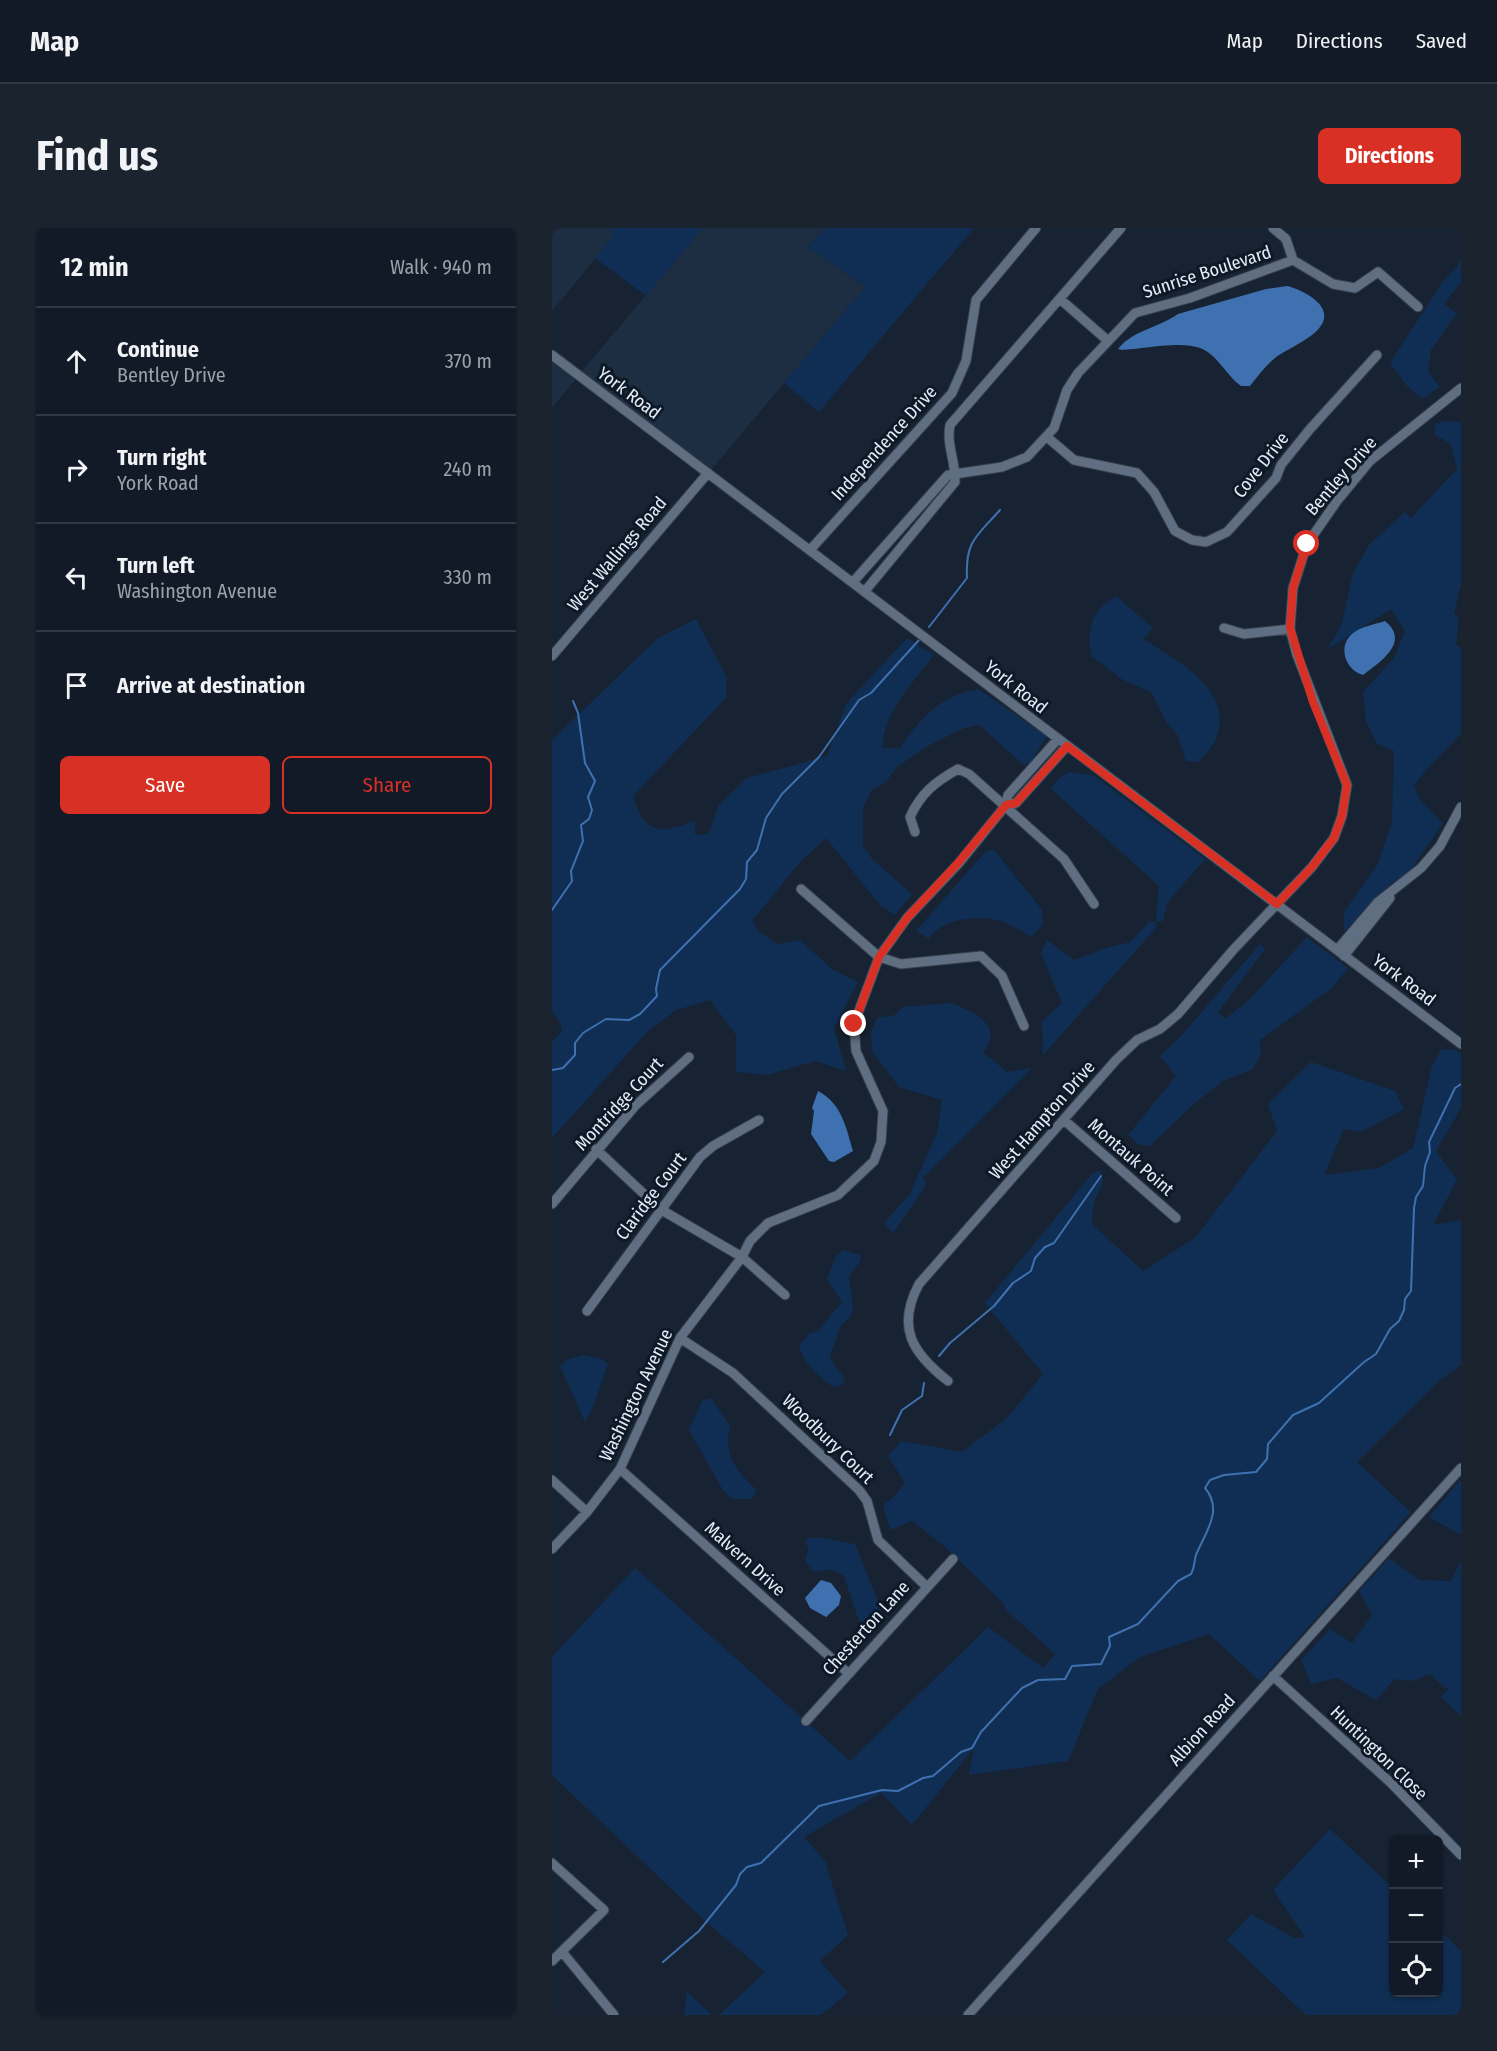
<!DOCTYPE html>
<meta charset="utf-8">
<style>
:root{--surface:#111a26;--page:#1a232e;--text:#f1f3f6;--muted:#9ca1a7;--line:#303843;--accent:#d93025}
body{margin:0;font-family:"Fira Sans Condensed",sans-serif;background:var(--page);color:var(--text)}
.controls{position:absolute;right:18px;bottom:18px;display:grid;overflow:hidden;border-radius:9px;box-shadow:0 2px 4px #0004}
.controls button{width:54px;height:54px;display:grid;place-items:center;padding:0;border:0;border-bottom:2px solid var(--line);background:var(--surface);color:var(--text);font:30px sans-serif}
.stop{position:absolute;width:18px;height:18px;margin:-14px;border:4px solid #d93025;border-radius:50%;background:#fff}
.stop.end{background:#d93025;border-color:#fff;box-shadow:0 2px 6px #0008}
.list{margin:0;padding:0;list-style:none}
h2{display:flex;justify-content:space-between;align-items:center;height:78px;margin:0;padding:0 24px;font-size:26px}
h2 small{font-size:20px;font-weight:400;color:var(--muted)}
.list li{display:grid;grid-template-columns:39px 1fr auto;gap:18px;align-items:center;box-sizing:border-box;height:108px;padding:0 24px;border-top:2px solid var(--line)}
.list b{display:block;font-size:22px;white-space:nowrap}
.list p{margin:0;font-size:20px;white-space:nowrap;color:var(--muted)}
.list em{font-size:20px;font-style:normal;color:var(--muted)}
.actions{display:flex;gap:12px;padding:18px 24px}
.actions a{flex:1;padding:14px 0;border:2px solid var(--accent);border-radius:9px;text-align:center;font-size:21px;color:var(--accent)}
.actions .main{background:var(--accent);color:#fff}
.icon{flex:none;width:33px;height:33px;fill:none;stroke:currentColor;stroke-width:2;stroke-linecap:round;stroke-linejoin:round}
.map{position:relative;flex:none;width:909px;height:1787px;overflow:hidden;border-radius:9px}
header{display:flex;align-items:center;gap:36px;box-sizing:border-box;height:84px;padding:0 30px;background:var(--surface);border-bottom:2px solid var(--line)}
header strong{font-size:28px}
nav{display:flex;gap:33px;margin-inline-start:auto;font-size:21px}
.intro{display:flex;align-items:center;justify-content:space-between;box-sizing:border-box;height:144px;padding:0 36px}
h1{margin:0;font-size:42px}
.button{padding:15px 27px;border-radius:9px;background:var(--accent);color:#fff;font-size:21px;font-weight:700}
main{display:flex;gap:36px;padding:0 36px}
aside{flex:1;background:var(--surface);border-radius:9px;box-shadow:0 2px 4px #0004}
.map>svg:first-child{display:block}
.built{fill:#1d2e42}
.green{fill:#102e53}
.water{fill:#3f71b0}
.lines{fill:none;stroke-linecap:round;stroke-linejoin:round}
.stream{stroke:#3f71b0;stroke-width:2}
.minor-casing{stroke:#343d4b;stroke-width:11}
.minor{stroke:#5f6e80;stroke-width:9}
.route{stroke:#d93025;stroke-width:8}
.labels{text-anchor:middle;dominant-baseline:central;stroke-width:6;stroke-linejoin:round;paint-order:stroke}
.street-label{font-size:18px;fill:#e4ecf7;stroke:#0e1928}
</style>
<header>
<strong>Map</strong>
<nav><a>Map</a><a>Directions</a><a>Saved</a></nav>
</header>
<div class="intro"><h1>Find us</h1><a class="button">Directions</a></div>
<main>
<aside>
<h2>12 min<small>Walk · 940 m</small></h2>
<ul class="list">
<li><svg class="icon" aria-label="ahead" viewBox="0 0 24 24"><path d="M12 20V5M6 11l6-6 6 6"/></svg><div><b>Continue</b><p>Bentley Drive</p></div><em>370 m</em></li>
<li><svg class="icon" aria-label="right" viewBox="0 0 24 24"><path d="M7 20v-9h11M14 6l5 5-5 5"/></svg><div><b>Turn right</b><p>York Road</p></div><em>240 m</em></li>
<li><svg class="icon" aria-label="left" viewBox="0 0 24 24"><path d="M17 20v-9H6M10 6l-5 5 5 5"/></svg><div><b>Turn left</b><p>Washington Avenue</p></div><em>330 m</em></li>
<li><svg class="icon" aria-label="arrive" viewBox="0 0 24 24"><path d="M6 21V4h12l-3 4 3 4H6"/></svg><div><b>Arrive at destination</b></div></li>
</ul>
<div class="actions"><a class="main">Save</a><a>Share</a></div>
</aside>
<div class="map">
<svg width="909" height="1787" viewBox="0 0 909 1787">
<rect width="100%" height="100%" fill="#172332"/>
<path class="built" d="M 0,0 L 59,0 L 61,9 L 0,83 Z
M 151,0 L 273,0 L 256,19 L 313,59 L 158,243 L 30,143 Z
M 0,133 L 24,151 L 0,180 Z"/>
<path class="green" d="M 59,0 L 151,0 L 94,68 L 43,30 L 61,9 Z
M 273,0 L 422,0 L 267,184 L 232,155 L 313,59 L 256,19 Z
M 909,29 L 909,54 L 892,76 L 905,85 L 879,122 L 876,143 L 888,159 L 870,171 L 855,158 L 838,135 L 891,53 L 906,38 Z
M 892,193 L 909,194 L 909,356 L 902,385 L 907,391 L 904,417 L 909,420 L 909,506 L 875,541 L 862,558 L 868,572 L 891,595 L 856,646 L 840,655 L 792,704 L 792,684 L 826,636 L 840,594 L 842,523 L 825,516 L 814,493 L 811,464 L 842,430 L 853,403 L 839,381 L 776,421 L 790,395 L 801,345 L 817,317 L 853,284 L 859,290 L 905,241 L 899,216 L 882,206 L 883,196 Z
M 564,368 L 601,400 L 591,411 C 625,433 683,461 664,511 C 661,519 652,527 648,534 L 634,533 L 625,506 L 614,494 L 599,464 L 571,452 L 539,428 C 536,400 538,383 564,368 Z
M 144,391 L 175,450 L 174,470 L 81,568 C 93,607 108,606 143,593 L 143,607 L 157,605 L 166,578 L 195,550 L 275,528 L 294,476 L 355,410 L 382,427 C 364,450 328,490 331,520 L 348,520 C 370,489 387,468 426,461 L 495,508 L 478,535 L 472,537 L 427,497 L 410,501 L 374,519 L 345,539 L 334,554 L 320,562 L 311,579 L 311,618 L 320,631 L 360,666 L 343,687 L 328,677 L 274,610 L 247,635 L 201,692 L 205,702 L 225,716 L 248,712 L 280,741 L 306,754 L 282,801 L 294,843 L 263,833 L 215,847 L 184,844 L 184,807 L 158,772 L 124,782 L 95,804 L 0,910 L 0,813 L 10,804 L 8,794 L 0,783 L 0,512 L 106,410 Z
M 517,544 L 541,547 L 653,631 L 615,675 L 611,693 L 604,694 L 604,700 L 491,827 L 490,793 L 510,775 L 489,725 L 495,712 L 522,732 L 554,720 L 578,714 L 597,694 L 604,694 L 607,658 L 499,561 L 506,551 Z
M 442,622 L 490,682 L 491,697 L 479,709 C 471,704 463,699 454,695 C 433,686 389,689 377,711 L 364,703 L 434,623 Z
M 755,709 L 796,740 L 781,759 L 708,812 L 709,826 L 701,841 L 671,853 L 643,875 L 598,918 L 586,916 L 576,907 L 624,848 L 608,828 L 630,807 L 708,716 L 713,721 L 666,784 L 673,791 L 698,771 Z
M 400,775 C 420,784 454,797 431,824 L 455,844 L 480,840 L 371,950 L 375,956 L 341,1005 L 332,995 L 357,967 L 385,905 L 390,872 L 347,859 L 320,823 L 319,804 L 325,790 L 343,787 L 350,779 Z
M 903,821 L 909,826 L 909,880 L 884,923 L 905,952 L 881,997 L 909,992 L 909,1137 L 888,1152 L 805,1234 L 859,1284 L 708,1453 L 657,1406 L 588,1429 L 546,1461 L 516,1533 L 417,1547 L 422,1520 L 360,1597 L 329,1565 L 252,1609 L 273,1633 L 296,1707 L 268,1733 L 296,1765 L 269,1787 L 167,1787 L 213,1744 L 152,1692 L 0,1547 L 0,1429 L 83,1340 L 298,1533 L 436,1399 L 491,1440 L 503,1426 L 453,1381 L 452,1376 L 392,1318 L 360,1293 L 338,1302 L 331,1277 L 343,1268 L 353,1255 L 336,1228 L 349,1213 L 410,1224 L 455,1190 L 491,1146 L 433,1075 L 540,946 L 547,942 C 556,957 546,961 542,975 C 540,981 541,990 540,996 L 591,1043 L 643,1010 L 725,903 L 716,876 L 759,834 L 843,863 L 852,881 L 809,904 L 792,901 L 772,947 L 827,940 L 861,920 L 880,838 L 889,822 Z
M 291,1022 L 309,1027 L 308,1034 L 297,1048 L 301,1080 L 298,1090 L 289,1097 L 278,1128 L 283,1139 L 293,1150 L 290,1157 L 281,1159 C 268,1149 251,1135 247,1118 L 257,1106 L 266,1103 L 290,1074 L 275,1051 L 284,1028 Z
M 32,1127 L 50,1131 L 56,1136 C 49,1154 43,1180 33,1194 L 8,1138 L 14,1132 Z
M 159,1170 L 178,1198 C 171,1227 184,1243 205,1262 L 200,1271 L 181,1271 L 171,1262 L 137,1202 L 150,1173 Z
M 909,1251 L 909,1307 L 877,1289 Z
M 256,1310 L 270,1310 L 303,1316 L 330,1383 L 325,1393 L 318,1398 L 308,1396 L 292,1348 C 288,1346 282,1342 278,1342 C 262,1342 265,1350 253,1333 L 257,1320 L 253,1315 Z
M 837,1330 L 867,1352 L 899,1353 L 909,1332 L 909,1488 L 889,1469 L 897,1460 L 893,1460 L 878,1446 L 860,1453 L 843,1451 L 824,1472 L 785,1450 L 759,1456 L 749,1432 L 778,1401 L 800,1415 L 820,1387 L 807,1363 Z
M 778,1601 L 841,1660 L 842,1764 L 886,1764 L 887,1702 L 909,1723 L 909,1787 L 754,1787 L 675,1712 L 699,1686 L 742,1710 L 753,1709 L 721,1662 Z
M 135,1764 L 160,1787 L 132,1787 Z"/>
<path class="water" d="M 735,58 C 748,61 779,75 771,94 C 764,110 736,120 723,130 C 713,138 706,148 698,158 L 689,158 C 674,147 665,126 648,120 C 626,111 572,125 566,121 C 581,102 606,100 626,86 L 714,61 Z
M 833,393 C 859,414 828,434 811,447 C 793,442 785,418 801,405 C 808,399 824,396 833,393 Z
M 266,863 C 290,876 294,899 301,923 L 282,934 L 277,933 L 259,906 L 262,883 L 260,880 Z
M 269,1352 L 279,1355 L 289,1368 L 287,1377 L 274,1389 L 258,1380 L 253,1370 Z"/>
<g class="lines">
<path class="stream" d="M 377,399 L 415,350 C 413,313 425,308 448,282
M 0,682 L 20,653 L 19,643 L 31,613 L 29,597 L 37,591 L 40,582 L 36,569 L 43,553 L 33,535 L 26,485 L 21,473
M 0,842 L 11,840 L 23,827 L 23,815 L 31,805 L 54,791 L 77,792 L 88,786 L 105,768 L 104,761 L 108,742 L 188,661 L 194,651 L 195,634 L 205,622 L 214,590 L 230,566 L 267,529 L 307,472 L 319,465 L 367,412
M 387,1128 L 398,1115 L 442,1078 L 461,1055 L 479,1043 L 483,1030 L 493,1019 L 502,1015 L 549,948
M 338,1207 L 350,1182 L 370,1168 L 372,1155
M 111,1734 L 147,1703 L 184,1657 L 188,1646 L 195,1639 L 209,1635 L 267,1578 L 330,1562 L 346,1563 L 371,1550 L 381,1548 L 409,1524 L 420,1520 L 429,1504 L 470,1460 L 486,1452 L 513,1451 L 520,1438 L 549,1436 L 558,1418 L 557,1409 L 586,1396 L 626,1353 L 639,1346 C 643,1339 642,1333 644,1327 C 653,1305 672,1282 653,1260 L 658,1252 L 672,1247 L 704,1244 L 715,1231 L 716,1216 L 741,1187 L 767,1175 L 812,1134 L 824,1126 L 838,1101 L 847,1093 L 852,1082 L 853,1071 L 859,1063 L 862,980 L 864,969 L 871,958 L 873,938 L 878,924 L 877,914 L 903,860 L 909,856"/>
<g class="minor-casing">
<path id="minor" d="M 721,0 L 734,11 L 741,32 L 781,56 L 803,60 L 826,44 L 866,79
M 508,71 L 555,112
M 0,127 L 909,816
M 495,209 L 522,232 L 585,245 L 602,264 L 623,303 L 640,312 L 654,314 L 675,304 L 724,250 L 729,237 L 758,201 L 825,127
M 258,322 L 400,165 L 414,133 L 424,72 L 484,0
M 301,354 L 396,247 L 450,239 L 475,229 L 502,200 L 515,162 L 526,145 L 583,85 L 638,70 L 741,32
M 313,363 L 403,254 C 404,234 394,217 398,197 L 569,0
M 672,400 L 692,406 L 738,401
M 0,428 L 156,245
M 454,577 L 464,575 L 515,518
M 363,604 L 358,589 C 369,565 383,554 406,541 L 417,546 L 512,631 L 542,676
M 249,661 L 327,729 L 349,736 L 429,728 L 450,748 L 472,798
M 785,722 L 826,674 L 869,640 L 888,618 L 909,579
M 792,728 L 838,670
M 512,892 L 624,990
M 44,921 L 108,981 L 190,1029 L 233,1067
M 0,976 L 83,878 L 137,829
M 35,1083 L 148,929 L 161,918 L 207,892
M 128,1110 L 181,1145 L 307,1262 L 315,1273 L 326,1312 L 374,1358
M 396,1153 C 360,1125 344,1099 367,1056 L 564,832 L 585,812 L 608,801 L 626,786 L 682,721 L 760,639 L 782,610 L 790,588 L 795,557 L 745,427 L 738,401 L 741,360 L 755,316 L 785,273 L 818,233 L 909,160
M 68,1241 L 296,1445
M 0,1252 L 35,1284
M 0,1321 L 35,1284 L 68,1241 L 128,1110 L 190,1029 L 198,1013 L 216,995 L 286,967 L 322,933 L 329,914 L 331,883 L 304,823 L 302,796 L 327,729 L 355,690 L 407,635 L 454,577 L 456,567 L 506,511
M 721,1448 L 839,1555 L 909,1627
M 254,1493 L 401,1331
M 0,1635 L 52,1682 L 0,1733
M 11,1725 L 62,1787
M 416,1787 L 909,1240"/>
</g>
<use href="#minor" class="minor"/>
</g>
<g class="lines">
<path class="route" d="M 302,796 L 327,729 L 355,690 L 406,635 L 454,577 L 464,575 L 515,518 L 725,676 L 760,639 L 782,610 L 790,588 L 795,557 L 761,474 L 738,400 L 741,360 L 755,316"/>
</g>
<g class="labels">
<g class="street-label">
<text transform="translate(655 44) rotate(-18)">Sunrise Boulevard</text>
<text transform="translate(77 165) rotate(37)">York Road</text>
<text transform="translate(332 215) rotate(-48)">Independence Drive</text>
<text transform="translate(709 237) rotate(-52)">Cove Drive</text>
<text transform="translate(789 248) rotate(-49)">Bentley Drive</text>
<text transform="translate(65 326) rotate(-50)">West Wallings Road</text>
<text transform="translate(464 459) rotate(38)">York Road</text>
<text transform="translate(852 752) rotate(37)">York Road</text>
<text transform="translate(67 876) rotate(-47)">Montridge Court</text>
<text transform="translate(490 892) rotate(-49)">West Hampton Drive</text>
<text transform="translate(579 929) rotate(41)">Montauk Point</text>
<text transform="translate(99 968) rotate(-53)">Claridge Court</text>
<text transform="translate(84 1167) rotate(-64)">Washington Avenue</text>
<text transform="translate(276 1211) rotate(44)">Woodbury Court</text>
<text transform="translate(193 1331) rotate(42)">Malvern Drive</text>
<text transform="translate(314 1400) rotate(-48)">Chesterton Lane</text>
<text transform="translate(650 1502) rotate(-48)">Albion Road</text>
<text transform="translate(827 1525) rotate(44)">Huntington Close</text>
</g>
</g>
</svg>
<div class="controls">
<button>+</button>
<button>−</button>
<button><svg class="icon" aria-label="locate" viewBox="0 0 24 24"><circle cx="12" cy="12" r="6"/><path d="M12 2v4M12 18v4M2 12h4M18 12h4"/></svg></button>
</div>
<div class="stop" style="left:755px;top:316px"></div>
<div class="stop end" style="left:302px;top:796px"></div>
</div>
</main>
